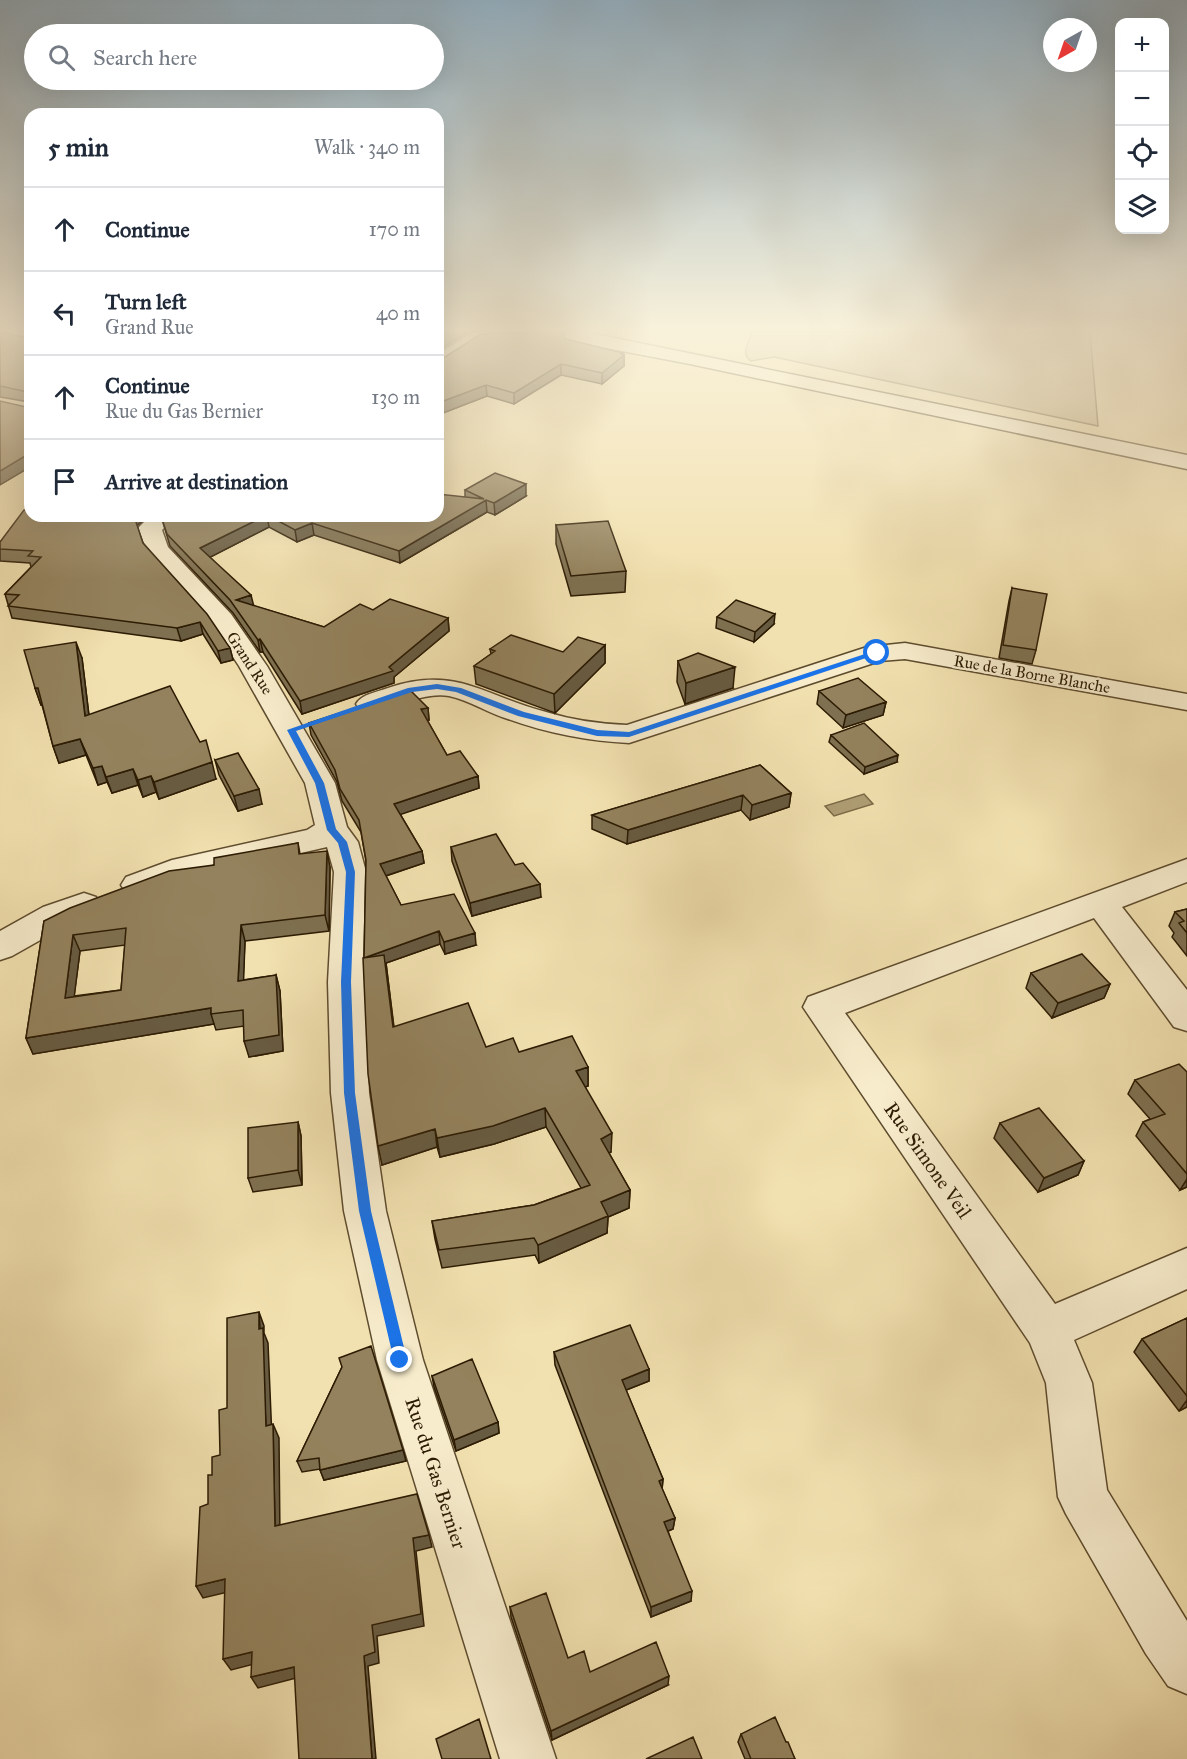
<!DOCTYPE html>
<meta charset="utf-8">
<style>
:root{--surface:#fff;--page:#f6f6f7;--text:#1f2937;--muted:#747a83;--line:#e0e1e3}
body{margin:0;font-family:"IM FELL Great Primer",serif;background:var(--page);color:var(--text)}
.controls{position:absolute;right:18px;top:18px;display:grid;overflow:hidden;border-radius:12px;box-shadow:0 6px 24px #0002}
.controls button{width:54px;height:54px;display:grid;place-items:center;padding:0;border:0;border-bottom:2px solid var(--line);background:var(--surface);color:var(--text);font:30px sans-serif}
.compass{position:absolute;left:1043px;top:18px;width:54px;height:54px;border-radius:50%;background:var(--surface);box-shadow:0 6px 24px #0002;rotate:220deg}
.stop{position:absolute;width:18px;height:18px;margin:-14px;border:4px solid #1a73e8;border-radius:50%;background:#fff}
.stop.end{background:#1a73e8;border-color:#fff;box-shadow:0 2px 6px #0008}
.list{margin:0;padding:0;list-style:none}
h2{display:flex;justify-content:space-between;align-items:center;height:78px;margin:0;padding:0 24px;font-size:26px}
h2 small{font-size:20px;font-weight:400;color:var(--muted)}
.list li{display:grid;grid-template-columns:39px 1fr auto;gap:18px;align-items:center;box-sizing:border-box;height:84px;padding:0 24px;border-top:2px solid var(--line)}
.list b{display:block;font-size:22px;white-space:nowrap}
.list p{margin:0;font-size:20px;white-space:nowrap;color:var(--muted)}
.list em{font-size:20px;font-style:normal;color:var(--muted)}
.icon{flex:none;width:33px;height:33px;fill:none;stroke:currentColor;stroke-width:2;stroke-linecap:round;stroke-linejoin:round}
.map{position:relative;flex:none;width:1187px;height:1759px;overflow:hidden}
.search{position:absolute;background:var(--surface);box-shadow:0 6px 24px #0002;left:24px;top:24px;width:420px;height:66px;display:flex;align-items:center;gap:15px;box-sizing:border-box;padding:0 21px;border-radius:33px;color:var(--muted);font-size:22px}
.panel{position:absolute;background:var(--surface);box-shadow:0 6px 24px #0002;left:24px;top:108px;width:420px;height:414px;border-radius:18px}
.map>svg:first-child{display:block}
.green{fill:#d0bf93;stroke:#7e6d4b;stroke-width:1.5}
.water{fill:#af9e75;stroke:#7b6a47;stroke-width:1.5}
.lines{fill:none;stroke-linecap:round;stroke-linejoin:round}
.minor-casing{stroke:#5e4c2e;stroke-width:3}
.minor{fill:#f7eccc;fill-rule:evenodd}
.wall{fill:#7e7050;stroke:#2c1b03;stroke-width:1.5;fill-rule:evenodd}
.shaded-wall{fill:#675b41;stroke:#2c1b03;stroke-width:1.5}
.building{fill:#93825d;stroke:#2c1b03;stroke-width:1.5;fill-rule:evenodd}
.route{fill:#1a73e8}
.labels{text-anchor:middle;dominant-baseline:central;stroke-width:4.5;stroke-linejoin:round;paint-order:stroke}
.street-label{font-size:16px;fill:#2c1b03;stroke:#f7eccc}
.near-street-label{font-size:20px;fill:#2c1b03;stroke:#f7eccc}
</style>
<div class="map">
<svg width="1187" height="1759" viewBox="0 0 1187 1759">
<rect width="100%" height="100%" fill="#f2e1b0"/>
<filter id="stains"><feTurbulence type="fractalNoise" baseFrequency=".00333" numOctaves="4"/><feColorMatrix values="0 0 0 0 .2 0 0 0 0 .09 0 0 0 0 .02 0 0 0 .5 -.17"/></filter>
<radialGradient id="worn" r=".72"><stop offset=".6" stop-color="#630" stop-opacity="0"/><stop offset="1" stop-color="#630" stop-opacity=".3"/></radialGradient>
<path class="green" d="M 752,332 L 1090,332 L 1098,426 L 774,357 L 751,361 C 740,354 749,342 752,332 Z"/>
<path class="water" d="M 864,794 L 873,804 L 834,816 L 825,806 Z"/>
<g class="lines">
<g class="minor-casing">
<path id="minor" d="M 473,332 L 585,332 L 1187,455 L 1187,469 L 690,364 L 564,340 L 481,342 L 445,366 L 438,368 L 438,354 Z
M 150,516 L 176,516 L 162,530 L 168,547 L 231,614 L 267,666 L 335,783 L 347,827 L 358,842 L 366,872 L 364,982 L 369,1093 L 386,1211 L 423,1360 L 556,1759 L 500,1759 L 377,1360 L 344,1211 L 331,1093 L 328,982 L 334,872 L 327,847 L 191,878 L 138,897 L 126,893 L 121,885 L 126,877 L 172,860 L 307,830 L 315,825 L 305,783 L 239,666 L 212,625 L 148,554 L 138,528 Z
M 905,643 L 1187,694 L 1187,710 L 905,659 L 880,661 L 629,743 C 588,741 547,733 508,719 C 488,713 469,700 449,696 C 415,691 387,717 360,710 L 356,704 C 362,694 377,692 388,688 C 456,665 484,696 546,712 C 572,720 600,724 627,725 L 867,647 Z
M 1187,859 L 1187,882 L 1122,907 L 1187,990 L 1187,1031 L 1174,1027 L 1094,918 L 845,1013 L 1055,1304 L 1187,1248 L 1187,1289 L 1074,1340 L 1092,1383 L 1107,1490 L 1187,1621 L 1187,1694 L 1168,1686 L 1146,1654 L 1066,1514 L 1058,1497 L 1046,1383 L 1030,1343 L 803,1007 L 808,997 Z
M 84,893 L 96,897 L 101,905 L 96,913 L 67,925 L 12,956 L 0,960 L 0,931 L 43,907 Z"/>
</g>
<use href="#minor" class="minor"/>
</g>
<path class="wall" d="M 0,332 L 23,337 L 29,332 L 30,467 L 26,407 L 29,405 L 29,402 L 0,397 Z
M 565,339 L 624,355 L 624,366 L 602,384 L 561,375 L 514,404 L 487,396 L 438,415 L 438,359 Z
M 465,490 L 526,496 L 495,515 L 487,512 L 400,563 L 314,535 L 297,542 L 269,527 L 210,557 L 254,606 L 324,627 L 373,610 L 448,618 L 449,631 L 394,677 L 394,683 L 302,714 L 263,652 L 260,652 L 233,613 L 170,546 L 162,519 L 164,516 L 438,516 L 465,497 Z
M 30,516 L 148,516 L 137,526 L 143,543 L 230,648 L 233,660 L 221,663 L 203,634 L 181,641 L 12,618 L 5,594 L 31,567 L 30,563 L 0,561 L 0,542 Z
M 556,525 L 626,571 L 625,592 L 571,596 L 556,544 Z
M 1012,588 L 1036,650 L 1032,664 L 999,658 L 1009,601 Z
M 717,617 L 774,624 L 754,642 L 716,628 Z
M 605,645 L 605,663 L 555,713 L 476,684 L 474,666 L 491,654 L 490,649 L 563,652 Z
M 82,658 L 89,715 L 216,779 L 159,799 L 156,792 L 143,797 L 138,785 L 112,793 L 107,782 L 98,785 L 86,755 L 59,763 L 53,746 L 42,705 L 41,705 L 35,688 Z
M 678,661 L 733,688 L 685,704 L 677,682 Z
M 819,691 L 886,702 L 883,715 L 843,728 L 817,704 Z
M 428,708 L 429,720 L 427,720 L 447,755 L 478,776 L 479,788 L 400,814 L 422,851 L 424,863 L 386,876 L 401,905 L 476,945 L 445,954 L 440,944 L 386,963 L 394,1027 L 486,1047 L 519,1052 L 588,1067 L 588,1086 L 585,1087 L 611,1152 L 609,1153 L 630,1190 L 629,1208 L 608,1217 L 607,1233 L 539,1263 L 535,1255 L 442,1268 L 435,1239 L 432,1221 L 534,1205 L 581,1188 L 546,1127 L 494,1144 L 440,1157 L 437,1147 L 382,1165 L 364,958 L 366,861 L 361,832 L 342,801 L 337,782 L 311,735 L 309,723 Z
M 831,735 L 897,762 L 864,774 L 829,742 Z
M 215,760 L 262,804 L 238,811 L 219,775 Z
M 760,765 L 791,793 L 789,807 L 750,820 L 741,810 L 627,844 L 592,829 L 592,815 Z
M 298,843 L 300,854 L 330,867 L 329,931 L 245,941 L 243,980 L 276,975 L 280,991 L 283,1051 L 249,1057 L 244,1026 L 216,1030 L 214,1024 L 33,1054 L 26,1038 L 44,921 L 214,865 ZM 125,945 L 121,990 L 74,996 L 80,951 Z
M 451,847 L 515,865 L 541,897 L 472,916 L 452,861 Z
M 1187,909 L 1187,956 L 1172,937 L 1174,933 L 1169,926 L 1175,912 Z
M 1031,973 L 1110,984 L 1104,998 L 1052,1018 L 1026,988 Z
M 1187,1072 L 1187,1187 L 1180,1190 L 1136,1136 L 1143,1122 L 1150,1119 L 1128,1094 L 1135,1080 Z
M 298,1122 L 301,1136 L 302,1185 L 253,1192 L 248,1178 Z
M 1000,1123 L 1084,1161 L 1078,1175 L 1038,1192 L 994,1138 Z
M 1187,1318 L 1187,1407 L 1179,1411 L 1134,1352 L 1142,1339 Z
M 554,1352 L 649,1369 L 649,1381 L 626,1390 L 663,1479 L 662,1489 L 675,1518 L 673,1529 L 668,1531 L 691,1601 L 651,1617 L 555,1365 Z
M 342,1367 L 403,1450 L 406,1461 L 324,1480 L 320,1469 L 302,1472 L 297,1461 Z
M 432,1376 L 498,1422 L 499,1433 L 456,1451 L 434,1387 Z
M 510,1607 L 568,1658 L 590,1672 L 668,1685 L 552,1740 L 511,1617 Z
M 741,1734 L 786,1742 L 795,1759 L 745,1759 L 738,1742 Z"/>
<path class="shaded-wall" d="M 451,332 L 468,332 L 438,351 L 438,340 Z
M 623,353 L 623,356 L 624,355 L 624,366 L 602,384 L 602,373 Z
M 561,364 L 561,375 L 514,404 L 514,393 Z
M 486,385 L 487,396 L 438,415 L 438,403 Z
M 30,453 L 30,467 L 0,485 L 0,471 Z
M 526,484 L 526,496 L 495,515 L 494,503 Z
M 486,500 L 487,512 L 400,563 L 399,551 Z
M 134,516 L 148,516 L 136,526 Z
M 265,516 L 267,516 L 269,527 L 203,561 L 200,548 Z
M 312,523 L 314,535 L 297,542 L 295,530 Z
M 251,595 L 254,607 L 236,600 Z
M 775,614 L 774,624 L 754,642 L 755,632 Z
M 448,618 L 449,631 L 394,677 L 394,683 L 302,714 L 300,701 L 389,667 Z
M 200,622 L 203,634 L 181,641 L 177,628 Z
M 260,639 L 263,652 L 260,652 L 258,640 Z
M 76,642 L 82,658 L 91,733 L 85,716 Z
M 605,645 L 605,663 L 555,713 L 554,694 Z
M 230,648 L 233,660 L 221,663 L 218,651 Z
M 735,667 L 733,688 L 685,704 L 686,683 Z
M 35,688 L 38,688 L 44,704 L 41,705 Z
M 886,702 L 883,715 L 843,728 L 846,715 Z
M 428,708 L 429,720 L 423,721 L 421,709 Z
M 80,739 L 86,755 L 59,763 L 53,746 Z
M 898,755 L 897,762 L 864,774 L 865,767 Z
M 212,762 L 216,779 L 159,799 L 154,782 Z
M 102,766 L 107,782 L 98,785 L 93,768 Z
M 133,769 L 138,785 L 112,793 L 106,777 Z
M 151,776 L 156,792 L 143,797 L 138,780 Z
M 478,776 L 479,788 L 396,816 L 394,804 Z
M 259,789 L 262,804 L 238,811 L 234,796 Z
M 791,793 L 789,807 L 750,820 L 752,805 Z
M 743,795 L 741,810 L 627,844 L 628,830 Z
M 327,851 L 330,867 L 329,931 L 325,915 Z
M 422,851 L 424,863 L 382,877 L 380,864 Z
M 540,884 L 541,897 L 472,916 L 470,903 Z
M 241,925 L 245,941 L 243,997 L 238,981 Z
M 439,931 L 440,944 L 386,963 L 396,1046 L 364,958 Z
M 475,933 L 476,945 L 445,954 L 444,942 Z
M 73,935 L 80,951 L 72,1014 L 65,998 Z
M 276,975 L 280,991 L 283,1051 L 249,1057 L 244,1041 Z
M 1110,984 L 1104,998 L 1052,1018 L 1058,1003 Z
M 211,1008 L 211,1014 L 214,1024 L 33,1054 L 26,1038 Z
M 588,1067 L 588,1086 L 576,1090 L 576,1071 Z
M 545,1108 L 546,1127 L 494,1144 L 440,1157 L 437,1138 Z
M 298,1122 L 301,1136 L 302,1185 L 298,1170 Z
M 435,1129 L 437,1147 L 382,1165 L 378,1146 Z
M 612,1133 L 611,1152 L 601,1157 L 601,1139 Z
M 1084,1161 L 1078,1175 L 1038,1192 L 1044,1178 Z
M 1187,1179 L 1187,1187 L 1180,1190 Z
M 630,1190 L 629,1208 L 608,1217 L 607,1233 L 539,1263 L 538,1245 L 601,1202 Z
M 259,1312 L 264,1326 L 264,1333 L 268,1343 L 272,1439 L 266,1426 Z
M 649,1369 L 649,1381 L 621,1392 L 622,1380 Z
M 1187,1400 L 1187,1407 L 1179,1411 Z
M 498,1422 L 499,1433 L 456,1451 L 454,1440 Z
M 273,1424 L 279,1438 L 280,1539 L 275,1526 Z
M 403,1450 L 406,1461 L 324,1480 L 320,1470 Z
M 663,1479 L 662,1490 L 659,1481 Z
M 675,1518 L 673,1529 L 663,1533 L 664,1522 Z
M 429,1535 L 432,1547 L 416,1551 L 424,1626 L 377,1636 L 379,1663 L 368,1666 L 376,1759 L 372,1759 L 364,1656 L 372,1625 L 413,1538 Z
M 225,1579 L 232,1591 L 203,1598 L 196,1586 Z
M 692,1591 L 691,1601 L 651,1617 L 651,1607 Z
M 252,1652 L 258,1663 L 231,1670 L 223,1659 Z
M 294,1667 L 300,1677 L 258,1688 L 251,1677 Z
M 669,1676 L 668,1685 L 552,1740 L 551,1731 Z"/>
<path class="building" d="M 0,332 L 23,337 L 30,332 L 30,453 L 0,471 L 0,401 L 26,407 L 29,405 L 28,392 L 0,386 Z
M 438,332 L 451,332 L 438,340 Z
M 535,332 L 564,332 L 565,339 L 623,353 L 621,354 L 624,355 L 602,373 L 561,364 L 514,393 L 486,385 L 438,403 L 438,359 L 445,357 L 481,334 Z
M 495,473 L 526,484 L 494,503 L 486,500 L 399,551 L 312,523 L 295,530 L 269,516 L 438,516 L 438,494 L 484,499 L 465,490 Z
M 24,510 L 30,511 L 30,516 L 134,516 L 143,543 L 207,614 L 230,648 L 218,651 L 200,622 L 177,628 L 8,606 L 19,595 L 5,594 L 41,557 L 28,556 L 33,551 L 0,549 L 0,542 Z
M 164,516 L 265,516 L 200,548 L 251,595 L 236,600 L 324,627 L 360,604 L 373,610 L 390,599 L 448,618 L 389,667 L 393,671 L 300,701 L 260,639 L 258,640 L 230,600 L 167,534 L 162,519 Z
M 608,521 L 626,571 L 571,576 L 556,525 Z
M 1012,588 L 1047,594 L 1036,650 L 1003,645 Z
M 736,600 L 775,614 L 755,632 L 717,617 Z
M 511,635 L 563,652 L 578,637 L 605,645 L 554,694 L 474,666 L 495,651 L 490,649 Z
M 76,642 L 85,716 L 170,686 L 200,742 L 206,740 L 212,762 L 154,782 L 151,776 L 138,780 L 133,769 L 106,777 L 102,766 L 93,768 L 80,739 L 53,746 L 38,688 L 35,688 L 24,650 Z
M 698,653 L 735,667 L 686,683 L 678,661 Z
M 858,678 L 886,702 L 846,715 L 819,691 Z
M 410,690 L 428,708 L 421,709 L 447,755 L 460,751 L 478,776 L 394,804 L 422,851 L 380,864 L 401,905 L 454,894 L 475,933 L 444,942 L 439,931 L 364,958 L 366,860 L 359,820 L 340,789 L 335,770 L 309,723 Z
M 864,723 L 898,755 L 865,767 L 831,735 Z
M 238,753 L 259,789 L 234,796 L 215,760 Z
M 760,765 L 791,793 L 752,805 L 743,795 L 628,830 L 592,815 Z
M 496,834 L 515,865 L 523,863 L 540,884 L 470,903 L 451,847 Z
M 298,843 L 299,854 L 327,851 L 325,915 L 241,925 L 238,981 L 276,975 L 279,1035 L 244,1041 L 243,1010 L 211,1014 L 211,1008 L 26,1038 L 44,921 L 70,908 L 169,871 L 214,865 L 214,858 ZM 126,928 L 121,990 L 65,998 L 73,935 Z
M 1187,909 L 1187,933 L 1179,923 L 1184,921 L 1175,912 Z
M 1082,954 L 1110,984 L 1058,1003 L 1031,973 Z
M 384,955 L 393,1027 L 468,1003 L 486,1047 L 513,1038 L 519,1052 L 572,1036 L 588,1067 L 576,1071 L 612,1133 L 601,1139 L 630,1190 L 601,1202 L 608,1216 L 538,1245 L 534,1238 L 439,1250 L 432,1221 L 534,1205 L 590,1185 L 545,1108 L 493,1126 L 437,1138 L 435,1129 L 378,1146 L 368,1074 L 363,958 Z
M 1179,1064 L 1187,1072 L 1187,1174 L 1143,1122 L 1165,1114 L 1135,1080 Z
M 1039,1108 L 1084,1161 L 1044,1178 L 1000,1123 Z
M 298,1122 L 298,1170 L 248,1178 L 248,1128 Z
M 259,1312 L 259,1329 L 263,1328 L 266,1426 L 273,1424 L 275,1526 L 417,1494 L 429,1535 L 413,1538 L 421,1614 L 372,1625 L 375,1652 L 364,1656 L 372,1759 L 299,1759 L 294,1667 L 251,1677 L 252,1652 L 223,1659 L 225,1579 L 196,1586 L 200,1507 L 208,1504 L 208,1475 L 212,1475 L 212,1457 L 220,1455 L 219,1410 L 227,1408 L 227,1318 Z
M 1187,1318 L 1187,1396 L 1142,1339 Z
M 630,1325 L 649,1369 L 622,1380 L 663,1479 L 659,1481 L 675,1518 L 664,1522 L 692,1591 L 651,1607 L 554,1352 Z
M 371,1346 L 403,1450 L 320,1470 L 319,1458 L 297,1461 L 342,1367 L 339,1358 Z
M 472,1359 L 498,1422 L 454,1440 L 432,1376 Z
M 546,1593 L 568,1658 L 584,1651 L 590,1672 L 656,1642 L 669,1676 L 551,1731 L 510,1607 Z
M 775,1717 L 786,1742 L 788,1742 L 795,1759 L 751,1759 L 741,1734 Z
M 479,1719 L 491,1759 L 442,1759 L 436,1739 Z
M 693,1737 L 702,1759 L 646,1759 Z"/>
<linearGradient id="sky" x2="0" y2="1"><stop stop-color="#91abba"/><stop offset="0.57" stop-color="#f9f2db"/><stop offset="1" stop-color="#f9f2db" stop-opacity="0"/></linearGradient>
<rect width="1187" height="579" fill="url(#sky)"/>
<path class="route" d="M 874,651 L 881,653 L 629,737 L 597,736 L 518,716 L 456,692 L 437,689 L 412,692 L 296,731 L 324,783 L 336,829 L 347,842 L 355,872 L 351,982 L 355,1093 L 371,1211 L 407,1360 L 405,1365 L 400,1367 L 395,1365 L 359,1211 L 344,1093 L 341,982 L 346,872 L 338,843 L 327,830 L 315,783 L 287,730 L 408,688 L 437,684 L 461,688 L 524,712 L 597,730 L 629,732 Z"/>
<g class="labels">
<g class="street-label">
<text transform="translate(250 663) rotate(57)">Grand Rue</text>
<text transform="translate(1032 674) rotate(10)">Rue de la Borne Blanche</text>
</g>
<g class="near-street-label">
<text transform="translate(928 1160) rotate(55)">Rue Simone Veil</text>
<text transform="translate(436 1473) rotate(72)">Rue du Gas Bernier</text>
</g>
</g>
<rect width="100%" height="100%" filter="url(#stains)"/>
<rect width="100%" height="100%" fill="url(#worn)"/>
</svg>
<div class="controls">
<button>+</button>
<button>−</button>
<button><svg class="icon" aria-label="locate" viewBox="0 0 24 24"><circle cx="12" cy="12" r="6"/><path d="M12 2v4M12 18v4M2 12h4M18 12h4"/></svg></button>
<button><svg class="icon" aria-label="layers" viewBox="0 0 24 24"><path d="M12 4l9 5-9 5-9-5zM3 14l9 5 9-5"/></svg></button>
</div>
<svg class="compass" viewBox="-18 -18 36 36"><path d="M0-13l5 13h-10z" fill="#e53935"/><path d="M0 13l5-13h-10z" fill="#747a83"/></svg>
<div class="stop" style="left:877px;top:653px"></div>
<div class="stop end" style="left:400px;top:1360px"></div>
<div class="search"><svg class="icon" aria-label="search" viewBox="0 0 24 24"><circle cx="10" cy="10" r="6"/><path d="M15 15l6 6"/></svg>Search here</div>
<section class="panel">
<h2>5 min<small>Walk · 340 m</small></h2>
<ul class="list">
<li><svg class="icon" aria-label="ahead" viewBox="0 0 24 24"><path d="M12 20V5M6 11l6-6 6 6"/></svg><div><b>Continue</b></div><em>170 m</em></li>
<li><svg class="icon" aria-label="left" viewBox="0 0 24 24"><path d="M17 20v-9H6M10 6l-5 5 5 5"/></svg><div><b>Turn left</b><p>Grand Rue</p></div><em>40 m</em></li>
<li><svg class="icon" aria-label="ahead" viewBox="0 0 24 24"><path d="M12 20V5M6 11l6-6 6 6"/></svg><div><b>Continue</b><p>Rue du Gas Bernier</p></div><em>130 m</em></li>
<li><svg class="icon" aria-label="arrive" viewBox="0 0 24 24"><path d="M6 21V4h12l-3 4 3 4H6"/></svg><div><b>Arrive at destination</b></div></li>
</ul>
</section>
</div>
